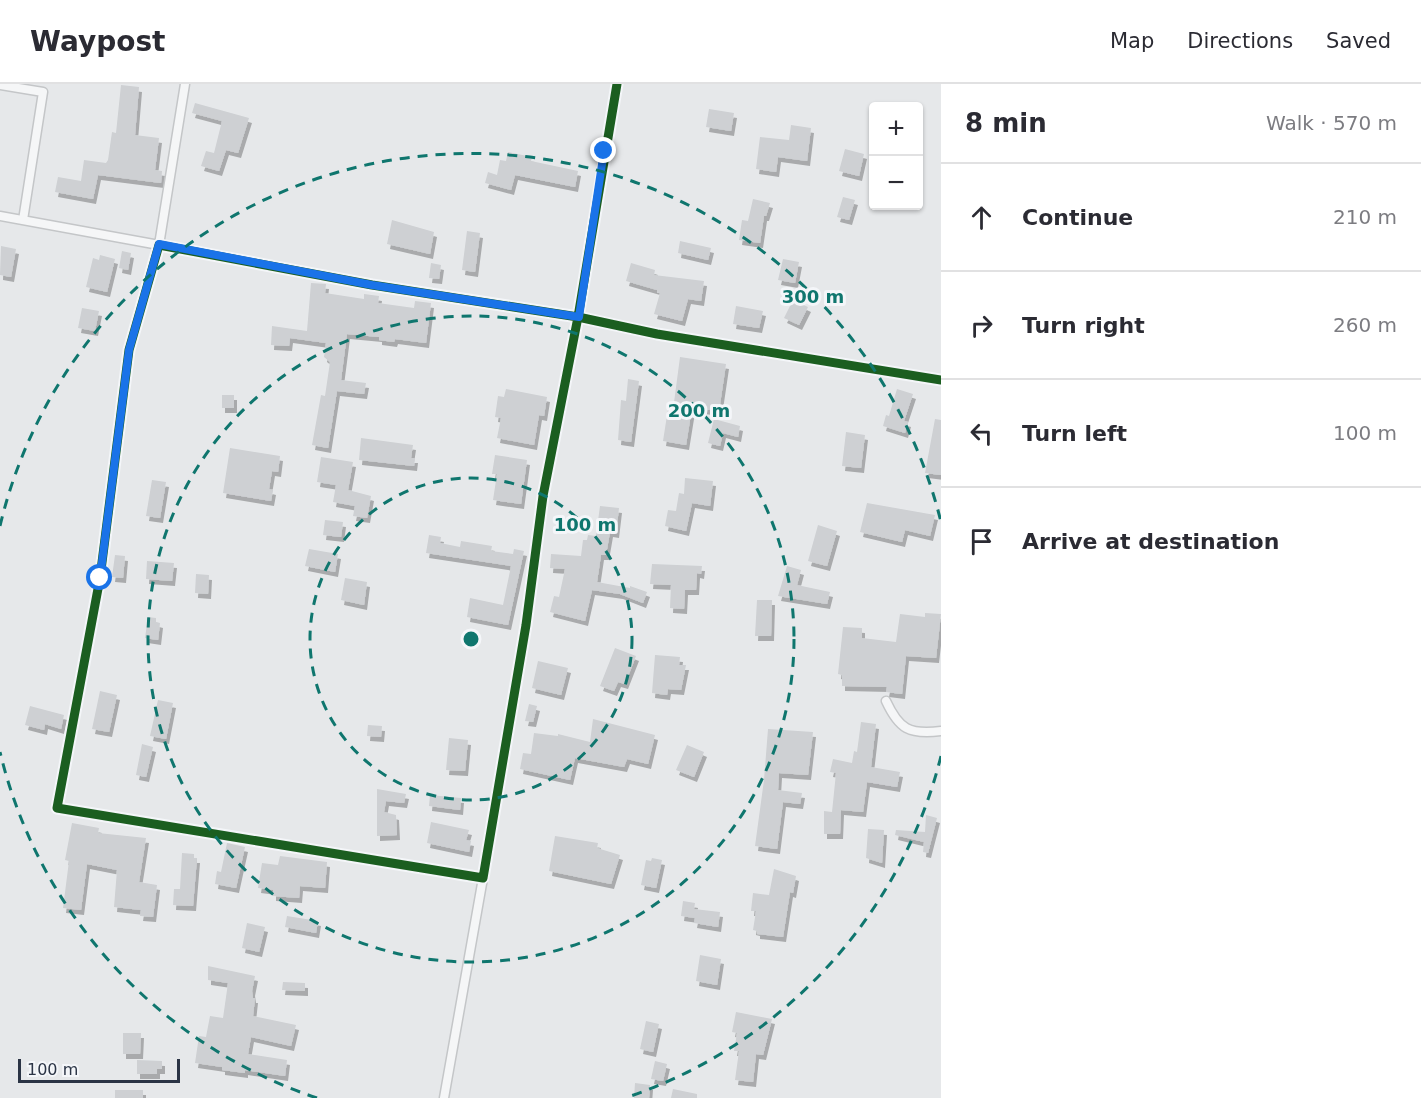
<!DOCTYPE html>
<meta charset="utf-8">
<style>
:root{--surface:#fff;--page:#f2f2f3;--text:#2b2b33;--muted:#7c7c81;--line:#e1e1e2}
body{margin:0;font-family:"DejaVu Sans",sans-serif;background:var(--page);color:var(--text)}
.controls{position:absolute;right:18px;top:18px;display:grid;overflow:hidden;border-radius:6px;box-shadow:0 2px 4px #0004}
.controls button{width:54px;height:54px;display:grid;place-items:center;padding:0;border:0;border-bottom:2px solid var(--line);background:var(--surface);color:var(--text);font:30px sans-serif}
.scale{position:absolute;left:18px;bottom:15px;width:162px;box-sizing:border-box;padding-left:6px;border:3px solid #2b3445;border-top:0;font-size:16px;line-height:21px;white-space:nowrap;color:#2b3445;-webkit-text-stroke:4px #f4f6f9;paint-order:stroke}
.stop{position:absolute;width:18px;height:18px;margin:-14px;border:4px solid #1a73e8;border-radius:50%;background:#fff}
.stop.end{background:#1a73e8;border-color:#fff;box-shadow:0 2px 6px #0008}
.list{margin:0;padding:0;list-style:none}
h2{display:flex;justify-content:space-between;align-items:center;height:78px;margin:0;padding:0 24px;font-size:26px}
h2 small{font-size:20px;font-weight:400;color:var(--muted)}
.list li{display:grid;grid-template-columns:39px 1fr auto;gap:18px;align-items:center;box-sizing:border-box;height:108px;padding:0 24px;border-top:2px solid var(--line)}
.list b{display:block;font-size:22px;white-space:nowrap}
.list em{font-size:20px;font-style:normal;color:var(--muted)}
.icon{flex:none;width:33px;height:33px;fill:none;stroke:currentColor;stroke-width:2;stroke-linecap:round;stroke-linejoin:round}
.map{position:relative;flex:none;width:941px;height:1014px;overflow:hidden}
header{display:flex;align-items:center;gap:36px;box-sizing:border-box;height:84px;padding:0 30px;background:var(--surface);border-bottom:2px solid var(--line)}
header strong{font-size:28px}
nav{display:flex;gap:33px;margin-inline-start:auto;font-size:21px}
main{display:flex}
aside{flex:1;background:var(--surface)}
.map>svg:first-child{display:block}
.building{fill:#ced0d3;filter:url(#shadow)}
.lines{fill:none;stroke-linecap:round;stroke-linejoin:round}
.street-casing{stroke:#c4c6c8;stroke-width:11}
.street{stroke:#f5f6f7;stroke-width:8}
.cycleway-casing{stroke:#f4f6f9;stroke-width:13}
.cycleway{stroke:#1b5e20;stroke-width:9}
.route{stroke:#1a73e8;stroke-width:8}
.ring{fill:none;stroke:#0f766e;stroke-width:3;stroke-dasharray:10 8}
.centre{fill:#0f766e;stroke:#f4f6f9;stroke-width:3}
.ring-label{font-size:18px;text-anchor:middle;font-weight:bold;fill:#0f766e;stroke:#f4f6f9;stroke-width:6;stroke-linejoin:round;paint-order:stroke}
</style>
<header>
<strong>Waypost</strong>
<nav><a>Map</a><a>Directions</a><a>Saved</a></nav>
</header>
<main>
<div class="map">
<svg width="941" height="1014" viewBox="0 0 941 1014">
<defs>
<filter id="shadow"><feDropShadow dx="3" dy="5" stdDeviation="0" flood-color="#0004"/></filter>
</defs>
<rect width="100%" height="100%" fill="#e6e8ea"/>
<path class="building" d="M 121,1 L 139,3 L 135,51 L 159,54 L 155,86 L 162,87 L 161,99 L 98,91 L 93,115 L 55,108 L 58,93 L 81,97 L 84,76 L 106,79 L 108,76 L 112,48 L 116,49 Z
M 195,19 L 249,34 L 238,69 L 226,66 L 219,87 L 201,82 L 206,67 L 214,69 L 222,37 L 192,29 Z
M 709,25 L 734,29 L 731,47 L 706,43 Z
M 791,41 L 811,44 L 807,77 L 778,73 L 776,88 L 756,85 L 760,53 L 789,56 Z
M 845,65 L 864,70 L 859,92 L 839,87 Z
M 508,68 L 532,73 L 531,77 L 578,87 L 575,103 L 515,91 L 511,106 L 485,99 L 488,88 L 497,91 L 500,76 L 506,77 Z
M 843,113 L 855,116 L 849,136 L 837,133 Z
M 753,115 L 770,119 L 766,132 L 764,132 L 760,159 L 739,156 L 742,136 L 748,137 Z
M 392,136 L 434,148 L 430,170 L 387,160 Z
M 467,147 L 480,149 L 475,188 L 462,186 Z
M 680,157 L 711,164 L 708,176 L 678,169 Z
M 1,162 L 16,165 L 11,193 L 0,191 Z
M 122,167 L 131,169 L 128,186 L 119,184 Z
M 100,171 L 115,175 L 107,208 L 86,203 L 93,174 L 99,176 Z
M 783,175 L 799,178 L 795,199 L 778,196 Z
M 431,179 L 441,181 L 439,195 L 429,194 Z
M 631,179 L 655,186 L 654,191 L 704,197 L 701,217 L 688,215 L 682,237 L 654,230 L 660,209 L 657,209 L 657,206 L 626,197 Z
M 311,199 L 326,200 L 325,209 L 364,215 L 364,210 L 379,212 L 378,219 L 414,224 L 415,217 L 431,219 L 426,259 L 395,255 L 394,258 L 379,256 L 379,253 L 347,250 L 341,296 L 366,299 L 364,310 L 337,307 L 328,364 L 312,361 L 321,311 L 325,312 L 330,278 L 324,273 L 326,259 L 290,254 L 289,262 L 271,261 L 272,242 L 307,247 Z
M 793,216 L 808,223 L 799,241 L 784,234 Z
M 736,222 L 763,227 L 759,244 L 733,240 Z
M 82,224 L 99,227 L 95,247 L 78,244 Z
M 680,273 L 726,280 L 719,327 L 692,324 L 686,361 L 663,357 L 668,325 L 673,326 Z
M 628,295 L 639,297 L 631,358 L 618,356 L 621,316 L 626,317 Z
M 506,305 L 547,313 L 544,332 L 539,331 L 534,361 L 497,354 L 501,334 L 495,333 L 498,312 L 504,313 Z
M 897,305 L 913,310 L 904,337 L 908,338 L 905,349 L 883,342 L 886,331 L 889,332 Z
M 222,311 L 234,311 L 234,324 L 222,324 Z
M 714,335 L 740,342 L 738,353 L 723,349 L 720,362 L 708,359 Z
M 935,335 L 941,336 L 941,391 L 925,389 Z
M 846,348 L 865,351 L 861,384 L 842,382 Z
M 361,354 L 413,361 L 411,374 L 415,374 L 414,382 L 359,376 Z
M 230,364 L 280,372 L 278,388 L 272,387 L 269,405 L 273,406 L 271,417 L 223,409 Z
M 495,371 L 527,376 L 521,420 L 493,416 L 497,390 L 492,390 Z
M 321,373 L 353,378 L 348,406 L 371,412 L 367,434 L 353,432 L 355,422 L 333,418 L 336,401 L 317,398 Z
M 685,394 L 713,397 L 710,422 L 692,419 L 686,447 L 665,442 L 668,426 L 676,427 L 679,409 L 684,410 Z
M 152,396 L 166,398 L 160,434 L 146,432 Z
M 867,419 L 935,431 L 930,452 L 905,446 L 902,458 L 860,448 Z
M 600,422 L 619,424 L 616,449 L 610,448 L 606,471 L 601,471 L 597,498 L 630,504 L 630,502 L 647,508 L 643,519 L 620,510 L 592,506 L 585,537 L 550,528 L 554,512 L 559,513 L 565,485 L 550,484 L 551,470 L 581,472 L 583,456 L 587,456 L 588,451 L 596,452 Z
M 325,436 L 343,438 L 341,453 L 323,451 Z
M 818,441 L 837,447 L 827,482 L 808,477 Z
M 429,451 L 441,453 L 440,459 L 460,463 L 461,457 L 492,462 L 491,467 L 513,470 L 514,465 L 524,467 L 508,541 L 467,533 L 470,514 L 503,521 L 511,482 L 426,469 Z
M 309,465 L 338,470 L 335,488 L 305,482 Z
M 115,471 L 125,472 L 123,494 L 112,493 Z
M 147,477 L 174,479 L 172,497 L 146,495 Z
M 652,480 L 702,482 L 701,490 L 697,489 L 696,506 L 685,506 L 684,525 L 670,524 L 671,501 L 650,500 Z
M 787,482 L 801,486 L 797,501 L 830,508 L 827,520 L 778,512 Z
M 196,490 L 209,491 L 208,510 L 195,509 Z
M 345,494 L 367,498 L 364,521 L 341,516 Z
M 757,516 L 772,516 L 771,552 L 755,552 Z
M 925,529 L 941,530 L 936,574 L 906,572 L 902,610 L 886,608 L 887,603 L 842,602 L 842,591 L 838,590 L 843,543 L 862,544 L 862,554 L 896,558 L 900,530 L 925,533 Z
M 148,533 L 156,534 L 156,538 L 160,539 L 158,556 L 145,554 Z
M 615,564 L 636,572 L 625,600 L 618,598 L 614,607 L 600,602 Z
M 655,571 L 680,573 L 679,581 L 686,581 L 681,606 L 668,605 L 667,611 L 652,609 Z
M 538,577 L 568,584 L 561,611 L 532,604 Z
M 100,607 L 117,611 L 109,648 L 92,645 Z
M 158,616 L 173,619 L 166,655 L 150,652 Z
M 529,620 L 537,622 L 533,638 L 525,637 Z
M 30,622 L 64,631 L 61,645 L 45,640 L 44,646 L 25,641 Z
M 593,635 L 655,651 L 648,680 L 627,675 L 624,683 L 575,674 L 570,696 L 520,685 L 523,669 L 531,670 L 534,649 L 558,652 L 558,650 L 590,658 Z
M 861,638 L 876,640 L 871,683 L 900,688 L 897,703 L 867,698 L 863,728 L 841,726 L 840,750 L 824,750 L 824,727 L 832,728 L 836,689 L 830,688 L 833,675 L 852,679 L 854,667 L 857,668 Z
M 368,641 L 382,642 L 381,653 L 367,652 Z
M 768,645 L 813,648 L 808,691 L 779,689 L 778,706 L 802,709 L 800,720 L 783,718 L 777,765 L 755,762 L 764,696 Z
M 449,654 L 468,656 L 465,687 L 446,686 Z
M 142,660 L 153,663 L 146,693 L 136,691 Z
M 687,661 L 704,668 L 694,693 L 676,686 Z
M 377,705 L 406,710 L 404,719 L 386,717 L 384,728 L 396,731 L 397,751 L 377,752 Z
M 430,711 L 461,714 L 460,726 L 429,722 Z
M 926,731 L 937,734 L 928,769 L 923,768 L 924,758 L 895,751 L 896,746 L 925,748 Z
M 431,738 L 469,746 L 466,756 L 471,757 L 469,768 L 427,759 Z
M 72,739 L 99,744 L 98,749 L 146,754 L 139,798 L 157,801 L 153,833 L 140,832 L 141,826 L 114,823 L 117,786 L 87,780 L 81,826 L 63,824 L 69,777 L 65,776 Z
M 868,745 L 884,746 L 882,779 L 866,774 Z
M 555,752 L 598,759 L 597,764 L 620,771 L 611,800 L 549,787 Z
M 227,759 L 245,763 L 236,804 L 215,800 L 217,787 L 221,788 Z
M 182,769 L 194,770 L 194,774 L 197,774 L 193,822 L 173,821 L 174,805 L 180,805 Z
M 280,772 L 327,778 L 325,804 L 300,802 L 299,814 L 273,812 L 273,806 L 258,804 L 262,779 L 278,781 Z
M 652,774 L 662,776 L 656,804 L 641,801 L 646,776 L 651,777 Z
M 774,785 L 796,792 L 793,809 L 790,808 L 783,853 L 757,850 L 757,847 L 753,846 L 756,827 L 751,827 L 753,809 L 769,811 Z
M 683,817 L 695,819 L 694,825 L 720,828 L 718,843 L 694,839 L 695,834 L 681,832 Z
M 287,832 L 318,837 L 316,849 L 285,843 Z
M 247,839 L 265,843 L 259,868 L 242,864 Z
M 700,871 L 721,875 L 717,901 L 696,897 Z
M 208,882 L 255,892 L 252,907 L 253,914 L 255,914 L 253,932 L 296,941 L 291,962 L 251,953 L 248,970 L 287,976 L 285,992 L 245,986 L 245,989 L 222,986 L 222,983 L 195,979 L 199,952 L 206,953 L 210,932 L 223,934 L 228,899 L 208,896 Z
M 283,898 L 305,899 L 305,907 L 282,906 Z
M 736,928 L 772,935 L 763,971 L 756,970 L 753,998 L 735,996 L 739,967 L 734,967 L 737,949 L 732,948 Z
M 646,937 L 659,940 L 653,968 L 640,965 Z
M 123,949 L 141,949 L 140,970 L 123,970 Z
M 137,976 L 162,977 L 162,985 L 157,985 L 157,990 L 137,990 Z
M 655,977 L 667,980 L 663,997 L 651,995 Z
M 635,999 L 650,1001 L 649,1014 L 634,1014 Z
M 673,1005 L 697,1010 L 697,1014 L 671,1014 Z
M 115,1006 L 143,1006 L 143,1014 L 115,1014 Z"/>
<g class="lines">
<g class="street-casing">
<path id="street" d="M 617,0 L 578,233 L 372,201 L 159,161 L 129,266 L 100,494 L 57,724 L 483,794 L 526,541 L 543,412 L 578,233 L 657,250 L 941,296
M 0,1 L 43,8 L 23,136
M 0,132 L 159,161 L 185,0
M 886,617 C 899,645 909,651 941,647
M 444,1014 L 483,794"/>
</g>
<use href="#street" class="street"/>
<g class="cycleway-casing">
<path id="cycleway" d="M 617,0 L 578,233 L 372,201 L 159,161 L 129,266 L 100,494 L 57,724 L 483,794 L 526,541 L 543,412 L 578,233 L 657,250 L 941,296"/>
</g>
<use href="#cycleway" class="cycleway"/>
</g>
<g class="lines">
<path class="route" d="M 100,494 L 129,266 L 159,160 L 372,201 L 579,233 L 604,67"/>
</g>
<g class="ring">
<circle cx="471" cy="555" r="161"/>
<circle cx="471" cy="555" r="323"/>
<path d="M941 672A484 484 0 0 1 625 1014M317 1014A484 484 0 0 1 0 668M0 442A484 484 0 0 1 941 438"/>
</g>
<circle cx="471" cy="555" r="9" class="centre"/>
<g class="ring-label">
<text x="813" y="219">300 m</text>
<text x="699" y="333">200 m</text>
<text x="585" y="447">100 m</text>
</g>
</svg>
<div class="controls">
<button>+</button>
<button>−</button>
</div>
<div class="scale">100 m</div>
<div class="stop" style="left:100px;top:494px"></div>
<div class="stop end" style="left:604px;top:67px"></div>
</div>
<aside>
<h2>8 min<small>Walk · 570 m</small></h2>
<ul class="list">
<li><svg class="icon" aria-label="ahead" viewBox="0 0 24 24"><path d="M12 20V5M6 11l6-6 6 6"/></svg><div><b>Continue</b></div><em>210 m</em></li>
<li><svg class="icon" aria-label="right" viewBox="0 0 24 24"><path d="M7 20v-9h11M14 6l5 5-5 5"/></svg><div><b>Turn right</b></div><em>260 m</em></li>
<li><svg class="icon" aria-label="left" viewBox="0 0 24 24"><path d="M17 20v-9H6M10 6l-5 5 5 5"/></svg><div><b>Turn left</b></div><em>100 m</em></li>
<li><svg class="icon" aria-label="arrive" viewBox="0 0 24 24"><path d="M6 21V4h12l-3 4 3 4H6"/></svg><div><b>Arrive at destination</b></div></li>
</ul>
</aside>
</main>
